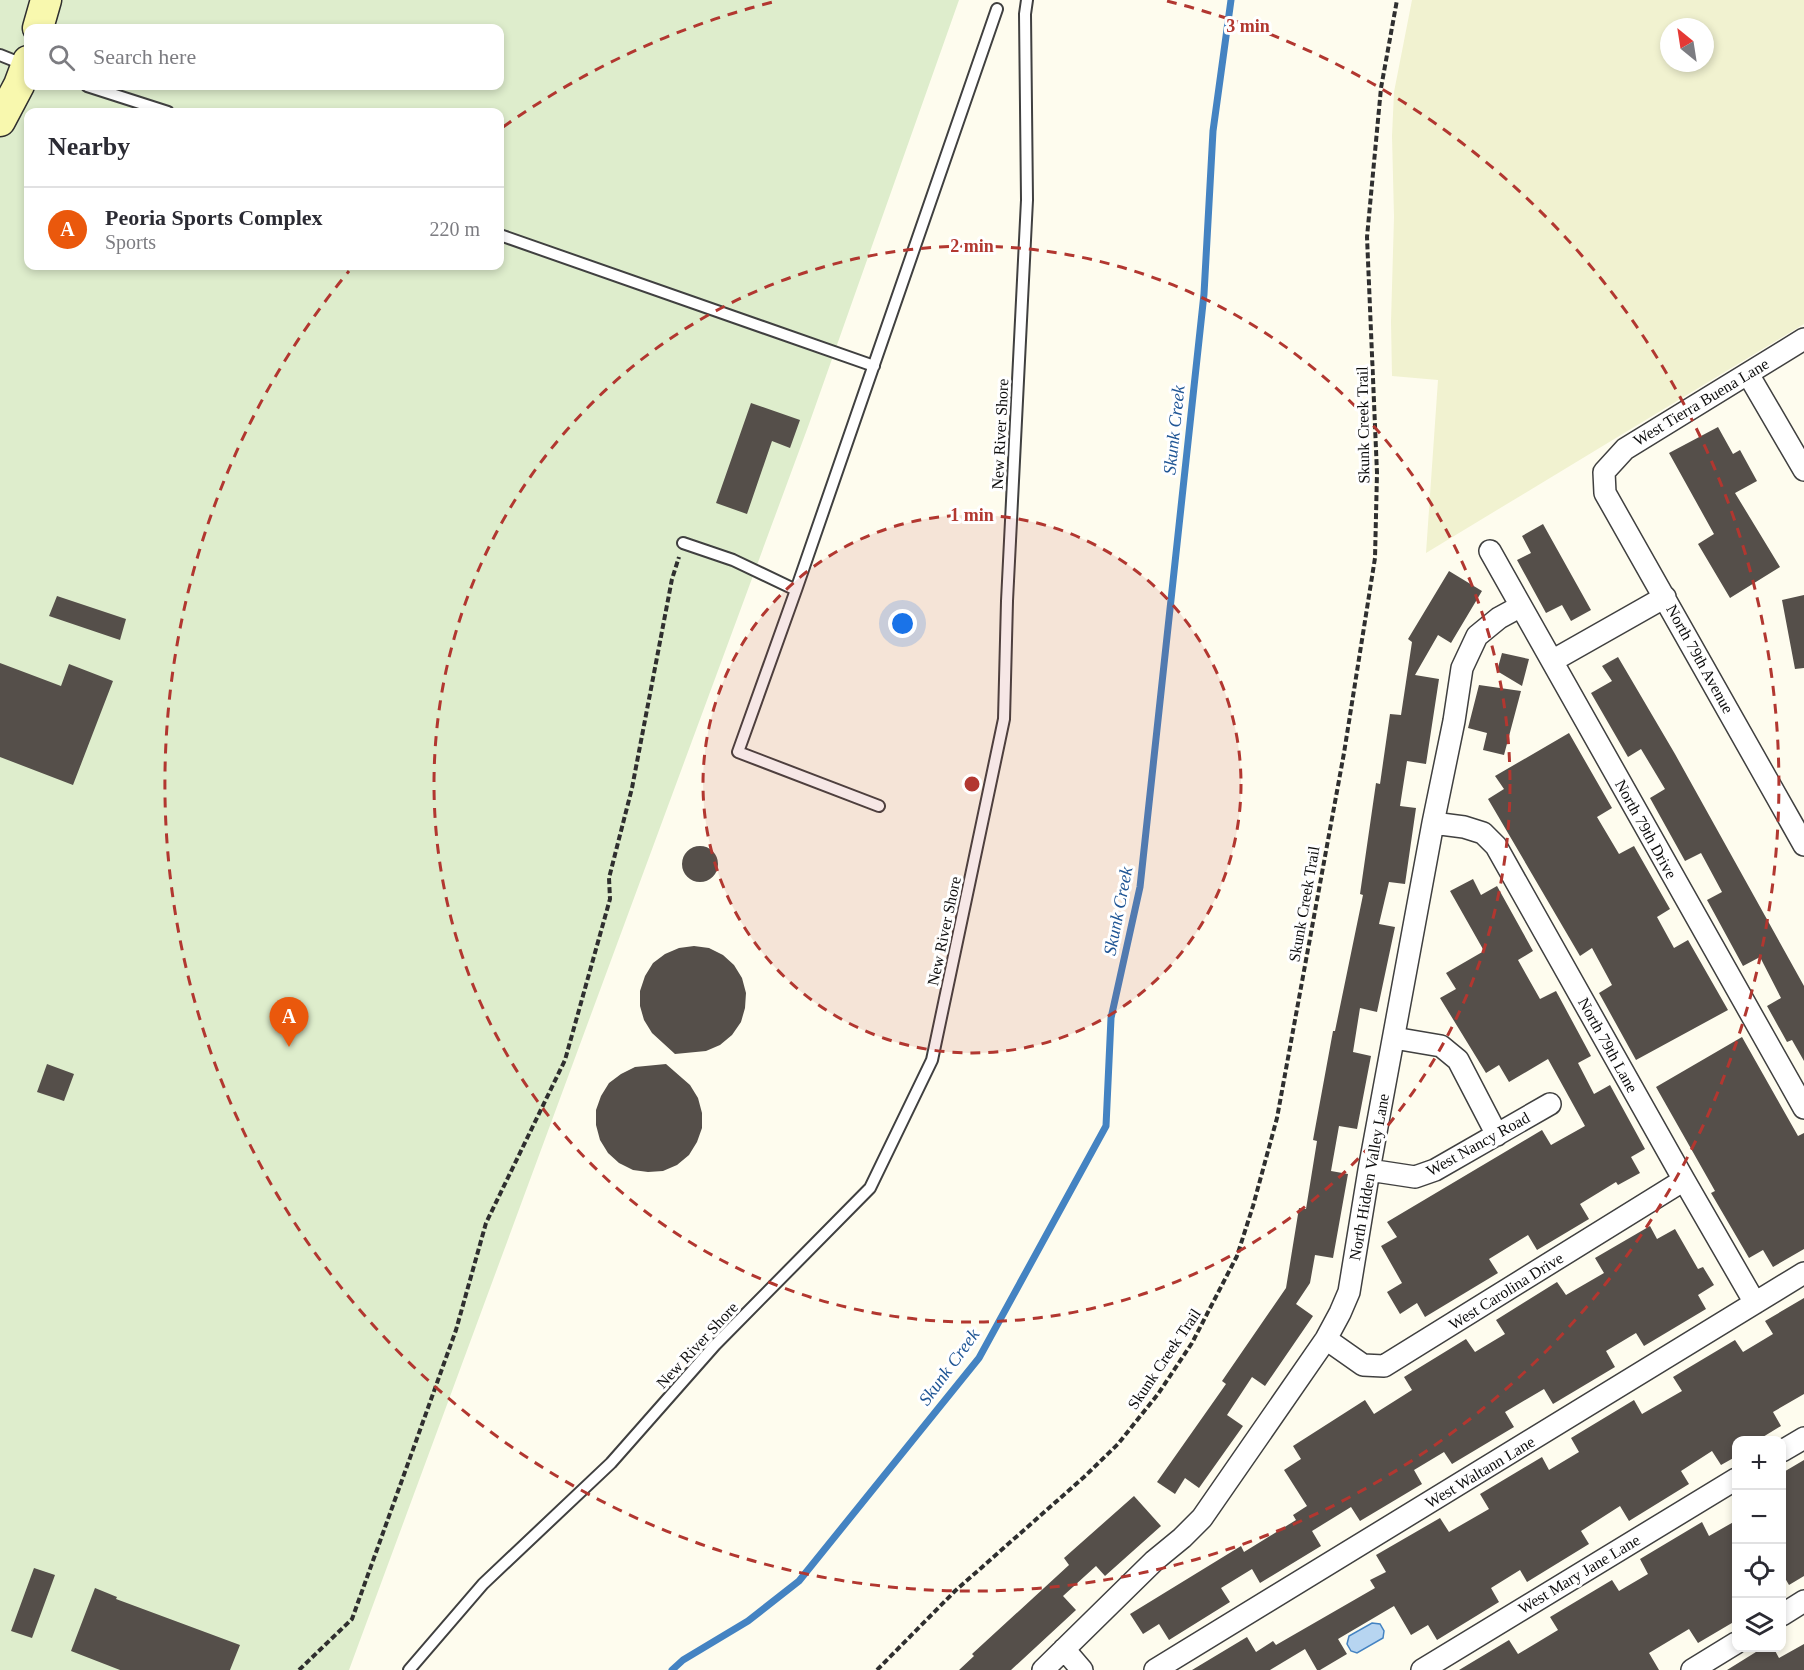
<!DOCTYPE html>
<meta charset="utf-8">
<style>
:root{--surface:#fff;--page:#f7f7f7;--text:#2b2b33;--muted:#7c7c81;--line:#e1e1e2;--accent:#ea580c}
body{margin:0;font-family:Georgia,serif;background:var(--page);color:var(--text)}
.controls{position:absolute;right:18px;bottom:18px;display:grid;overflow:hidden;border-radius:12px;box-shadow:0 3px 9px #0003}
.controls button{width:54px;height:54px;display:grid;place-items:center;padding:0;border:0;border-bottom:2px solid var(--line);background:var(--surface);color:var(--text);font:30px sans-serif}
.compass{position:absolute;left:1660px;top:18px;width:54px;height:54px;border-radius:50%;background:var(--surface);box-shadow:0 3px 9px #0003;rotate:330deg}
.you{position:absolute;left:903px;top:624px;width:21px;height:21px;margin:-15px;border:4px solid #fff;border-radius:50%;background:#1a73e8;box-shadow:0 0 0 9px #1a73e833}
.badge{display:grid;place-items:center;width:39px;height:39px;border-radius:50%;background:var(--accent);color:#fff;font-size:20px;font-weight:700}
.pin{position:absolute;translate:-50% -50px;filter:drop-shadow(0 2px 3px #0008)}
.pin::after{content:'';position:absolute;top:32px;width:21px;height:18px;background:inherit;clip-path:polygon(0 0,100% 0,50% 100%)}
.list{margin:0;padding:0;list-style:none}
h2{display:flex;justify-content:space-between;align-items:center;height:78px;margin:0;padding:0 24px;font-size:26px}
h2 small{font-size:20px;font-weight:400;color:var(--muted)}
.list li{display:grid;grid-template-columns:39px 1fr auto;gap:18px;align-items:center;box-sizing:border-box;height:84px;padding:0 24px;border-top:2px solid var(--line)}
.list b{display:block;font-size:22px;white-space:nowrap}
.list p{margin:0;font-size:20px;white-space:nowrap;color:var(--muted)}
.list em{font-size:20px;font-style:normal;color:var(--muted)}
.icon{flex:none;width:33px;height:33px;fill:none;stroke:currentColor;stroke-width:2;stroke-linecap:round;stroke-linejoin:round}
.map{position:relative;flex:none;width:1804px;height:1670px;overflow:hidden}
.search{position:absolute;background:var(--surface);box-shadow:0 3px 9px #0003;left:24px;top:24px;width:480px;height:66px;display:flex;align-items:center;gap:15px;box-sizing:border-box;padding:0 21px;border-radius:12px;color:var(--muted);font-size:22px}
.panel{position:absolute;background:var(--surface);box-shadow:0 3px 9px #0003;left:24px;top:108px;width:480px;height:162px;border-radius:12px}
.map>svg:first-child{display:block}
.farmland{fill:#f1f2d0;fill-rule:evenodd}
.pitch{fill:#deedcc;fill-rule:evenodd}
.water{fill:#b7d5f1;stroke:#4483c2;stroke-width:1.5}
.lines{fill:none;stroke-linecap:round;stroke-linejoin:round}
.stream{stroke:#4483c2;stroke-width:7}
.building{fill:#554f4a}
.lane-casing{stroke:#404040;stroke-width:14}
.street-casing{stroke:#404040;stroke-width:24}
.secondary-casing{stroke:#2f2f2f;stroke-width:33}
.path{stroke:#2f2f2f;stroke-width:4;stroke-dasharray:6 3;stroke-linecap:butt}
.lane{stroke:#fff;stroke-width:10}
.street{stroke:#fff;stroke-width:21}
.secondary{stroke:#f8f8ae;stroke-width:30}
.ring{fill:none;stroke:#b23730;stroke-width:3;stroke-dasharray:10 8}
.labels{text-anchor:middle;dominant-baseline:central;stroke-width:6;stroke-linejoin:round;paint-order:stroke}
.street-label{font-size:16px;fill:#0d0d0d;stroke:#fff}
.water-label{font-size:18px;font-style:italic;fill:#205695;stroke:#fff}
.centre{fill:#b23730;stroke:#fff;stroke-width:3}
.ring-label{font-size:18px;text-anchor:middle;font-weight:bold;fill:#b23730;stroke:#fff;stroke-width:6;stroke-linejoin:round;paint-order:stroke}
</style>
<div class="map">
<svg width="1804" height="1670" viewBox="0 0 1804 1670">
<rect width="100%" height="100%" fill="#fefcee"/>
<path class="farmland" d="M 1412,0 L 1804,0 L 1804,324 L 1426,553 L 1438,380 L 1392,376 L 1391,322 L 1394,217 L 1392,136 L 1394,92 ZM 1669,27 L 1705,27 L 1705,63 L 1669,63 Z"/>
<path class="pitch" d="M 0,0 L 959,0 L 809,424 L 349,1670 L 0,1670 ZM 28,28 L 500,28 L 500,86 L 28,86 ZM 28,112 L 500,112 L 500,266 L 28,266 Z"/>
<path class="water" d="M 1372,1623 L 1380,1624 L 1384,1631 L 1383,1638 L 1357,1653 L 1351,1651 L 1347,1644 L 1349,1636 Z"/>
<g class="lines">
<path class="stream" d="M 672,1670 L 683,1660 L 748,1621 L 799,1581 L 979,1358 L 1106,1126 L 1111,1018 L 1140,887 L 1204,294 L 1213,131 L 1231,0"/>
</g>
<path class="building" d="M 751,403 L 800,420 L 790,448 L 772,441 L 747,514 L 716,503 Z
M 1718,427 L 1733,454 L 1740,450 L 1757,481 L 1735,493 L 1780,567 L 1730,598 L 1698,544 L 1714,534 L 1669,453 Z
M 1543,524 L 1591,610 L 1571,621 L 1562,605 L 1546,613 L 1517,560 L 1531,553 L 1522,536 Z
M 1449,571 L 1482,591 L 1451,643 L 1438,635 L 1415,675 L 1439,679 L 1426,764 L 1407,761 L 1400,806 L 1416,808 L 1405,884 L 1389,882 L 1379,924 L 1395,927 L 1377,1012 L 1360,1008 L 1353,1052 L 1371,1056 L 1357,1129 L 1339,1126 L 1331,1171 L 1348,1174 L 1333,1258 L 1315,1255 L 1310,1283 L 1296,1304 L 1313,1316 L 1265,1386 L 1252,1377 L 1227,1415 L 1243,1426 L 1199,1488 L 1185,1478 L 1175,1494 L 1157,1482 L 1226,1384 L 1222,1381 L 1286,1288 L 1299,1208 L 1306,1209 L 1317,1141 L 1313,1140 L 1333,1031 L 1335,1031 L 1363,895 L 1360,894 L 1376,783 L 1380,784 L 1390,714 L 1401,715 L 1412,642 L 1408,639 Z
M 1804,595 L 1804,668 L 1795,669 L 1782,600 Z
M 57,596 L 126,619 L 120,640 L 49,616 Z
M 1502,653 L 1529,659 L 1522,686 L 1497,671 Z
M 1618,657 L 1675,754 L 1804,986 L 1804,1061 L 1792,1040 L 1787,1042 L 1767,1006 L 1781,998 L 1760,957 L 1743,966 L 1707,900 L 1722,892 L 1701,853 L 1685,861 L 1650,798 L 1665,789 L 1641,749 L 1628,757 L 1591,693 L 1612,681 L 1602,666 Z
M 0,663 L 61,686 L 69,664 L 113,681 L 73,785 L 0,757 Z
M 1479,685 L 1521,691 L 1504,755 L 1483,750 L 1487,733 L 1468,728 Z
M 1569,733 L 1612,808 L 1597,817 L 1619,854 L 1634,846 L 1670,909 L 1657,917 L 1674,948 L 1688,940 L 1728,1010 L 1636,1060 L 1599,993 L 1612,985 L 1592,948 L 1580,956 L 1488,799 L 1504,789 L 1495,776 Z
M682 864a18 18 0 1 1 36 0a18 18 0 1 1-36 0Z
M 1473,879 L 1481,895 L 1497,886 L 1533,951 L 1518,960 L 1540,999 L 1556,991 L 1591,1056 L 1578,1063 L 1594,1094 L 1610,1085 L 1645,1149 L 1631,1157 L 1640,1173 L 1618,1185 L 1616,1182 L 1580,1204 L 1589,1219 L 1537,1250 L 1528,1235 L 1489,1259 L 1498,1273 L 1425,1317 L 1417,1303 L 1400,1314 L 1387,1292 L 1402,1283 L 1381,1246 L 1397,1237 L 1387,1222 L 1542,1130 L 1551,1145 L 1585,1126 L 1548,1059 L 1509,1082 L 1499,1065 L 1486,1073 L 1440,998 L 1456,989 L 1446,973 L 1484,951 L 1450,891 Z
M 694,946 L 709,948 L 723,955 L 734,965 L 742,978 L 746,993 L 745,1008 L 741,1022 L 732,1035 L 720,1045 L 706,1051 L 675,1054 L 652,1033 L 644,1020 L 640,1006 L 640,991 L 645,976 L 653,963 L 665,954 L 679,948 Z
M 1742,1037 L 1798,1136 L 1804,1133 L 1804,1249 L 1773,1267 L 1763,1250 L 1749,1258 L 1711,1193 L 1715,1191 L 1656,1087 Z
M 47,1064 L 74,1074 L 64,1101 L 37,1092 Z
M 666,1064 L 690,1085 L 698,1098 L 702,1113 L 702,1128 L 697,1142 L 689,1155 L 677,1165 L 663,1171 L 648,1172 L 633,1170 L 619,1163 L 608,1153 L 600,1140 L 596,1125 L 596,1110 L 601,1096 L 609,1083 L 621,1074 L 635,1067 Z
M 1650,1226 L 1657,1239 L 1675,1229 L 1698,1269 L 1703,1267 L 1714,1285 L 1698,1295 L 1706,1309 L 1644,1346 L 1636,1333 L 1606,1351 L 1615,1367 L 1553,1404 L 1544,1389 L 1505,1412 L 1514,1427 L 1452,1464 L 1444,1452 L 1414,1470 L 1422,1484 L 1360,1521 L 1351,1507 L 1312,1531 L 1321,1546 L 1260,1583 L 1252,1569 L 1221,1588 L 1230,1602 L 1169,1640 L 1159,1624 L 1143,1634 L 1130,1614 L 1241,1546 L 1244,1552 L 1296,1520 L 1293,1515 L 1307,1506 L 1284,1470 L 1301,1459 L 1293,1446 L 1365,1400 L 1374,1414 L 1412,1390 L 1404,1377 L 1466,1339 L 1475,1352 L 1505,1334 L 1496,1320 L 1557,1282 L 1566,1295 L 1604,1273 L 1595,1258 Z
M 1804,1298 L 1804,1394 L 1773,1412 L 1781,1426 L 1758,1440 L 1737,1440 L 1737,1456 L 1721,1465 L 1712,1451 L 1681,1471 L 1689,1484 L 1629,1521 L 1620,1506 L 1581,1531 L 1589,1544 L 1527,1582 L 1520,1570 L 1491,1588 L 1499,1602 L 1437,1640 L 1428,1625 L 1411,1635 L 1394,1606 L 1338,1639 L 1347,1654 L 1320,1670 L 1317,1670 L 1305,1649 L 1270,1670 L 1192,1670 L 1247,1637 L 1256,1652 L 1273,1641 L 1276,1645 L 1375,1588 L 1370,1580 L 1386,1572 L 1376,1555 L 1440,1518 L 1449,1532 L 1489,1509 L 1480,1494 L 1542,1457 L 1549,1470 L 1579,1452 L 1571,1438 L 1634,1400 L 1642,1414 L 1682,1391 L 1673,1377 L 1735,1340 L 1743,1352 L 1773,1334 L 1765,1321 Z
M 1804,1460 L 1804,1576 L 1789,1585 L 1782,1573 L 1782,1473 Z
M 1134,1496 L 1161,1526 L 1105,1576 L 1096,1566 L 1063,1596 L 1076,1610 L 1011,1670 L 959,1670 L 974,1656 L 972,1654 L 1069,1565 L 1064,1558 Z
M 1737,1520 L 1737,1620 L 1698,1643 L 1689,1629 L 1649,1653 L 1659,1670 L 1459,1670 L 1509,1640 L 1518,1654 L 1558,1630 L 1550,1617 L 1612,1580 L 1619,1591 L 1648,1574 L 1640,1559 L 1702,1522 L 1709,1536 Z
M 34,1568 L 55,1575 L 32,1638 L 11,1631 Z
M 95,1588 L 117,1597 L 116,1599 L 240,1645 L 230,1670 L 120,1670 L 71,1651 Z
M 1804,1644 L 1804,1670 L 1727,1670 L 1764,1647 L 1773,1647 L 1779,1658 Z"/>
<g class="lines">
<g class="lane-casing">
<path id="lane" d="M 0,55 L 25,65
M 87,86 L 168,112
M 500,235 L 874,366
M 683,543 L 733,560 L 796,590 L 997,9
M 796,590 L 738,752 L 879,806
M 409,1670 L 483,1584 L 611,1463 L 715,1345 L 870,1188 L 932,1060 L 1004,719 L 1007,601 L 1027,200 L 1025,14 L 1027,0"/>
</g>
<g class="street-casing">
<path id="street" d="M 1804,339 L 1625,449 L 1604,472 L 1605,493 L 1804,845
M 1748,374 L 1804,470
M 1490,551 L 1804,1108
M 1552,661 L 1665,597
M 1433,823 L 1464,827 L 1483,833 L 1496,846 L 1684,1180 L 1755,1303
M 1394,1038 L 1441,1046 L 1458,1060 L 1497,1135
M 1369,1170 L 1415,1177 L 1435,1170 L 1550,1104
M 1326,1339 L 1363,1365 L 1384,1366 L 1684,1180
M 1782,1451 L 1804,1438
M 1782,1615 L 1804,1601
M 1064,1649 L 1082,1670
M 1043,1670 L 1154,1561 L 1182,1538 L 1202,1518 L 1326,1339 L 1340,1313 L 1349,1292 L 1369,1170 L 1433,823 L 1454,721 L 1462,668 L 1477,636 L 1499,618 L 1521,606
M 1155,1670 L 1804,1273
M 1422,1670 L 1736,1479
M 1692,1670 L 1736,1643"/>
</g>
<g class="secondary-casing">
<path id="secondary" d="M 38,28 L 46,0
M 0,121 L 19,85 L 28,61"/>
</g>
<path class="path" d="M 299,1670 L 352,1619 L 456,1330 L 486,1223 L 565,1060 L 610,899 L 609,878 L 632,788 L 672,579 L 679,557
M 877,1670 L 955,1591 L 1084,1477 L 1118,1444 L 1158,1394 L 1192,1343 L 1237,1256 L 1253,1206 L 1277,1118 L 1344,753 L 1375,558 L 1377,473 L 1367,237 L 1381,88 L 1397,0"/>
<use href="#lane" class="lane"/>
<use href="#street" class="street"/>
<use href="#secondary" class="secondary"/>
</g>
<circle cx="972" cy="784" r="269" fill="#b23730" fill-opacity=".12"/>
<g class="ring">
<circle cx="972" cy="784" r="269"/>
<circle cx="972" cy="784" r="538"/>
<path d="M503 127A807 807 0 0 1 777 1M1167 1A807 807 0 1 1 349 271"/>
</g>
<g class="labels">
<g class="street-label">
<text transform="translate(1701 402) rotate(-31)">West Tierra Buena Lane</text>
<text transform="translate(1363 425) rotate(-91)">Skunk Creek Trail</text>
<text transform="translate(1000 434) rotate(-87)">New River Shore</text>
<text transform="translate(1700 659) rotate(61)">North 79th Avenue</text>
<text transform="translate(1646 829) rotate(61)">North 79th Drive</text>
<text transform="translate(1304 904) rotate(-80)">Skunk Creek Trail</text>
<text transform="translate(944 931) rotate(-78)">New River Shore</text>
<text transform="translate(1608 1045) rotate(61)">North 79th Lane</text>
<text transform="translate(1478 1144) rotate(-29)">West Nancy Road</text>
<text transform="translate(1369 1177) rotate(-80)">North Hidden Valley Lane</text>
<text transform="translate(1506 1291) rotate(-32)">West Carolina Drive</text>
<text transform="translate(697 1345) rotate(-47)">New River Shore</text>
<text transform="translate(1164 1359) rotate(-56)">Skunk Creek Trail</text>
<text transform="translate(1480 1472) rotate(-31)">West Waltann Lane</text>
<text transform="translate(1579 1574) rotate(-31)">West Mary Jane Lane</text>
</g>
<g class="water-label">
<text transform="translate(1174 430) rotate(-84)">Skunk Creek</text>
<text transform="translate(1118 911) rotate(-79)">Skunk Creek</text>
<text transform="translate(949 1367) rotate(-54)">Skunk Creek</text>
</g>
</g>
<circle cx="972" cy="784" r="9" class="centre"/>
<g class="ring-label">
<text x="1248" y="32">3 min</text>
<text x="972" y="252">2 min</text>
<text x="972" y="521">1 min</text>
</g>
</svg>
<div class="controls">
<button>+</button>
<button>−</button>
<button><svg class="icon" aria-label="locate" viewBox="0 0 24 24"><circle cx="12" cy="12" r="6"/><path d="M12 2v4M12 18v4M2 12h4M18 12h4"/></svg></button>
<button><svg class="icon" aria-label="layers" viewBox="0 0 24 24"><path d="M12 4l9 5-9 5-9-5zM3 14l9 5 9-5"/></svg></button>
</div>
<svg class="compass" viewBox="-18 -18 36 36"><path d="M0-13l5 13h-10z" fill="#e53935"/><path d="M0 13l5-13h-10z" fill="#7c7c81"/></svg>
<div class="you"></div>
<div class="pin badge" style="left:289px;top:1047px">A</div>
<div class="search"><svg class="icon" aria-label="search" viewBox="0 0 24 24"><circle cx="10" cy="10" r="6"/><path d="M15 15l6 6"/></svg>Search here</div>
<section class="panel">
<h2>Nearby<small></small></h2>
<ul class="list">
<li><span class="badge">A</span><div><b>Peoria Sports Complex</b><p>Sports</p></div><em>220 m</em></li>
</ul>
</section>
</div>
